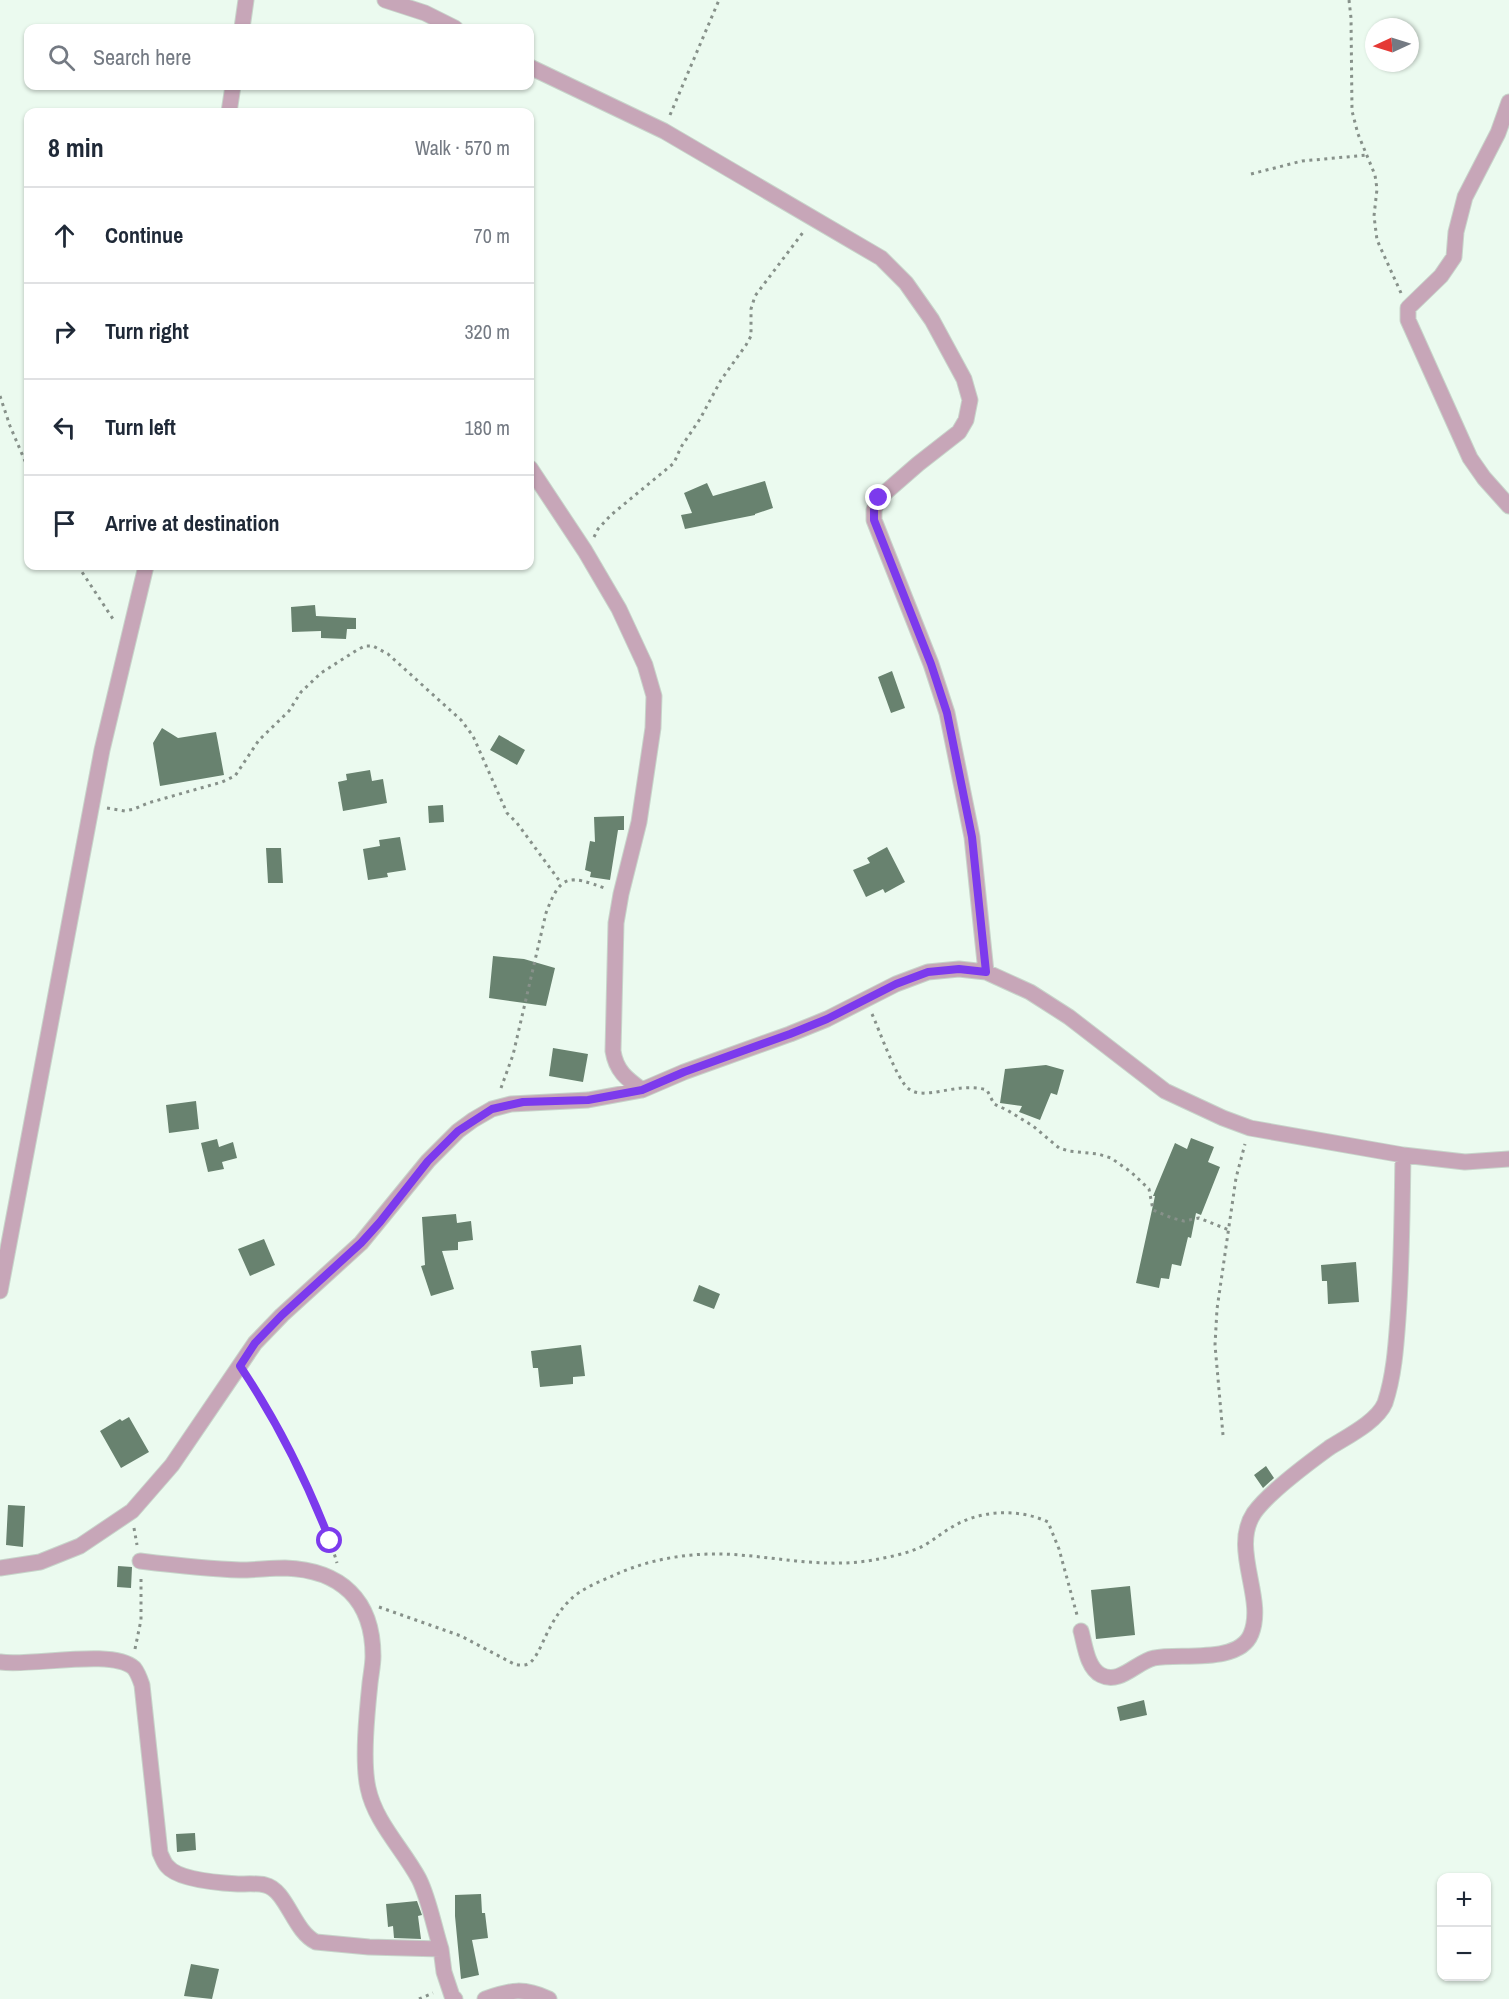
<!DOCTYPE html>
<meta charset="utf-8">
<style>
:root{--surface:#fff;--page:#f6f6f7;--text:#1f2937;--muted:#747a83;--line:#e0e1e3}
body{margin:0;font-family:"Archivo Narrow",sans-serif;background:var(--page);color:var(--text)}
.controls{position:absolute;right:18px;bottom:18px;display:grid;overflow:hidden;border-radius:12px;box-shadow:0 2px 4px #0004}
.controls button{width:54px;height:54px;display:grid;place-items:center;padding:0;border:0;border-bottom:2px solid var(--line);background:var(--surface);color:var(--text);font:30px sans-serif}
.compass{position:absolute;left:1365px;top:18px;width:54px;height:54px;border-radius:50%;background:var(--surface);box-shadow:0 2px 4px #0004;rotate:266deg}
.stop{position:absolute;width:18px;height:18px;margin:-14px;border:4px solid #7c3aed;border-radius:50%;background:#fff}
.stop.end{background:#7c3aed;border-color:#fff;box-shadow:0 2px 6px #0008}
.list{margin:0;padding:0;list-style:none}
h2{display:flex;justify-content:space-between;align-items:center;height:78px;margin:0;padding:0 24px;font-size:26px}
h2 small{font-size:20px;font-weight:400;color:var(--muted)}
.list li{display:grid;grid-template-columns:39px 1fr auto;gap:18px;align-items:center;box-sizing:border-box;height:96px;padding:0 24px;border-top:2px solid var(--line)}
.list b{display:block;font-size:22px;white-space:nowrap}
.list em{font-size:20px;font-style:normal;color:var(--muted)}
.icon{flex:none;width:33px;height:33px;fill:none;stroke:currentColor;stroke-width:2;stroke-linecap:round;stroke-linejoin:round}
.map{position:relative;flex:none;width:1509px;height:1999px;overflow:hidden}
.search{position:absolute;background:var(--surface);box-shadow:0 2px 4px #0004;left:24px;top:24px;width:510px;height:66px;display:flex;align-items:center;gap:15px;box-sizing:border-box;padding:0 21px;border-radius:12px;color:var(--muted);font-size:22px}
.panel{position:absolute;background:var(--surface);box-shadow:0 2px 4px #0004;left:24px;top:108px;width:510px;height:462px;border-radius:12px}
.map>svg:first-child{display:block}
.building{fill:#68826f}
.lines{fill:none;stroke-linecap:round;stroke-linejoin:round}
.minor-casing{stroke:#c7d4ca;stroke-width:17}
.path{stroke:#87918a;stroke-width:3;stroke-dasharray:3 4.5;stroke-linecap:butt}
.minor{stroke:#c7a6b8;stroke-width:15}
.route{stroke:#7c3aed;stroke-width:8}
</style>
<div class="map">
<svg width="1509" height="1999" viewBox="0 0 1509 1999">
<rect width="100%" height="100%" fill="#ebfaef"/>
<path class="building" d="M 765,481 L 773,508 L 755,514 L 755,515 L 685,529 L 681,515 L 692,513 L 684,493 L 707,483 L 713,496 Z
M 315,605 L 316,616 L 356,618 L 356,629 L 347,629 L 346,639 L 321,638 L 321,631 L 292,632 L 291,607 Z
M 892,671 L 905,708 L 891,713 L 878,677 Z
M 162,728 L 178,738 L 216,732 L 224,775 L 160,786 L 153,743 Z
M 499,735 L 525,750 L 517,765 L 490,750 Z
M 370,770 L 372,781 L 383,779 L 387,803 L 343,811 L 338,782 L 347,780 L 346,774 Z
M 443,805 L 444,822 L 429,823 L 428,806 Z
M 624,816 L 624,830 L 618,830 L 610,880 L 590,877 L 591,872 L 585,870 L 590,841 L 595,842 L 594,817 Z
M 400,837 L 406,870 L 387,873 L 388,877 L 368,880 L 363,849 L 380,846 L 379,840 Z
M 887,847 L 905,882 L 885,893 L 883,889 L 866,897 L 853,870 L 870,863 L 867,858 Z
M 266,848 L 281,848 L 283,883 L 268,883 Z
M 493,956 L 524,959 L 555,968 L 546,1006 L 489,998 Z
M 553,1048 L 588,1054 L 583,1082 L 549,1076 Z
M 1046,1065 L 1064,1070 L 1057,1095 L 1051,1093 L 1040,1120 L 1019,1112 L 1022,1106 L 1000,1103 L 1005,1069 Z
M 196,1101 L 199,1129 L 169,1133 L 166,1105 Z
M 1191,1138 L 1214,1147 L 1208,1162 L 1220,1167 L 1201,1215 L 1196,1213 L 1191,1238 L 1188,1237 L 1181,1266 L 1172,1264 L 1169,1279 L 1161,1278 L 1159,1288 L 1136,1283 L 1155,1196 L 1153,1196 L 1175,1143 L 1187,1149 Z
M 217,1139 L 219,1147 L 233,1142 L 237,1158 L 222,1162 L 224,1169 L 208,1172 L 201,1143 Z
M 456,1214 L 457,1223 L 471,1221 L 473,1240 L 458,1242 L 458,1250 L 442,1251 L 454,1289 L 431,1296 L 421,1266 L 425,1265 L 422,1217 Z
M 264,1239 L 275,1265 L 250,1276 L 238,1249 Z
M 1356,1262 L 1359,1302 L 1328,1304 L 1327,1281 L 1322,1281 L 1321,1265 Z
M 699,1285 L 720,1294 L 714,1309 L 693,1301 Z
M 581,1345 L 585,1376 L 573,1377 L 573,1384 L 540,1387 L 538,1368 L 533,1368 L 531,1351 Z
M 129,1417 L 149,1452 L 121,1468 L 100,1431 L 120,1419 L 122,1421 Z
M 1266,1466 L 1274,1478 L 1263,1488 L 1254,1475 Z
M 8,1505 L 25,1506 L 23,1547 L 6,1545 Z
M 118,1566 L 132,1567 L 131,1588 L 117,1587 Z
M 1130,1586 L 1135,1635 L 1096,1639 L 1091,1590 Z
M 1144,1700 L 1147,1715 L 1120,1721 L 1117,1707 Z
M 195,1833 L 196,1850 L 177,1852 L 176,1834 Z
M 481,1894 L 482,1913 L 485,1913 L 488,1938 L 472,1940 L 479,1975 L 461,1979 L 455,1916 L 455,1895 Z
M 417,1901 L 422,1915 L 418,1916 L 421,1939 L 394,1938 L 393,1926 L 388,1927 L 386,1904 Z
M 191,1964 L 219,1969 L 212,1999 L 184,1996 Z"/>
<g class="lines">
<g class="minor-casing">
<path id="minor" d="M 385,0 L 425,13 L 455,28
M 242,28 L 246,0
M 530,67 L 664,131 L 881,258 L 906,283 L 932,320 L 964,379 L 970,400 L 966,420 L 959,432 L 918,464 L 879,498 L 874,510 L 874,520 L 931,664 L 947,713 L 972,837 L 986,972
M 1509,102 L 1498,133 L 1465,197 L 1456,232 L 1454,257 L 1441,276 L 1408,308 L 1408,320 L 1470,458 L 1484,478 L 1509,506
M 229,112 L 233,86
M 530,468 L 585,551 L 619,609 L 645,665 L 654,696 L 653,728 L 639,822 L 621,894 L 616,923 L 613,1051 C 616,1071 627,1079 642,1090
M 0,1291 L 102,750 L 146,566
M 140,1561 C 173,1565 206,1569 240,1570 C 255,1570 270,1568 285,1568 C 341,1570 373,1600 373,1656 C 373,1665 371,1674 370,1683 C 367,1712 362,1761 368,1788 C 375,1822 403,1849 419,1879 C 429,1899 434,1927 441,1949
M 0,1568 L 40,1562 L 80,1546 L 132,1511 L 172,1465 L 255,1343 L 282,1315 L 361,1243 L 428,1161 L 458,1131 L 473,1120 L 492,1109 L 511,1104 L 588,1100 L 642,1090 L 684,1072 L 790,1034 L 827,1019 L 896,984 L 928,972 L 959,969 L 986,972 L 1030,992 L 1069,1017 L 1165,1091 L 1223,1118 L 1250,1128 L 1403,1155 L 1465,1162 L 1509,1159
M 1081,1631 C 1085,1645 1087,1668 1101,1675 C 1120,1685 1136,1662 1154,1658 C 1180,1653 1239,1664 1251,1634 C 1266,1598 1230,1549 1254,1513 C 1269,1492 1307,1464 1329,1448 C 1346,1437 1377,1422 1385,1403 C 1394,1376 1396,1346 1398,1318 C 1402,1263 1402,1209 1403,1155
M 0,1662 C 31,1667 112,1648 134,1668 C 138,1673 140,1679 142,1685 L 160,1853 C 162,1857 164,1863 167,1866 C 178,1880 220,1883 238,1884 C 246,1884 257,1883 265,1885 C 287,1890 293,1931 316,1942 L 369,1947 L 441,1949 L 444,1972 L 452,1996 L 455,1999
M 485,1999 C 511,1990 523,1987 549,1999"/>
</g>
<path class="path" d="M 1349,0 L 1351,18 L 1352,111 L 1358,134 L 1375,175 L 1377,189 L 1374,216 L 1377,240 L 1401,293
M 670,115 L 719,0
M 1251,174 L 1302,161 L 1368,155
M 0,396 L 10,426 L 28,468
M 594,537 L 598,529 L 611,515 L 674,463 L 681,447 L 700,419 L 721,380 L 746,345 L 751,336 L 751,309 L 755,296 L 804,231
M 78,566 L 115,622
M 107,808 L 125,811 L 134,809 L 148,803 L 222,782 L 235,776 L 259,740 L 289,711 L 301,692 L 321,673 L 357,650 L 365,646 L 373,646 L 388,654 L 461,720 L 473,736 L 507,813 L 517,823 L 561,883
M 872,1014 C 879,1029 897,1081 909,1089 C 917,1095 927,1093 936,1092 C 954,1089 970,1085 987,1090 L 994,1104 L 1007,1110 L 1033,1126 L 1059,1148 L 1069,1151 L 1098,1154 L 1111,1158 L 1131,1172 L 1149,1189 L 1153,1210 L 1172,1218 L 1184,1221 L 1199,1218 L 1229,1230
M 501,1088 L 513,1055 L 546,913 C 561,873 569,875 607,889
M 249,1380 C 287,1436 318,1498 337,1563
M 1223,1435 L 1215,1345 L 1217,1309 L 1236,1178 L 1245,1144
M 134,1528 L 137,1545
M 379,1607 L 461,1636 L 514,1664 C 518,1665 523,1666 528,1664 C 537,1660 545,1635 551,1626 C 556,1616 562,1608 570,1600 C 582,1588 601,1581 617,1574 C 650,1559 688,1553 724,1554 C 774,1556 822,1569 873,1560 C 890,1557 910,1553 925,1545 C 935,1539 943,1532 952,1527 C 980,1510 1018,1508 1048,1522 L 1059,1549 L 1077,1615
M 135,1649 L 141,1620 L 141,1579
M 419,1999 L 433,1993"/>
<use href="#minor" class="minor"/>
</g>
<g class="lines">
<path class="route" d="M 330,1541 C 306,1479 277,1421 240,1366 L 255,1343 L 282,1315 L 361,1243 L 380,1222 L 428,1161 L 458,1131 L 492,1109 L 523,1102 L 588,1100 L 642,1090 L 684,1072 L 790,1034 L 827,1019 L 896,984 L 928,972 L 959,969 L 986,972 L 972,837 L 947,713 L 931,664 L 874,520 L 874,510 L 879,498"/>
</g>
</svg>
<div class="controls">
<button>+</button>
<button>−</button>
</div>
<svg class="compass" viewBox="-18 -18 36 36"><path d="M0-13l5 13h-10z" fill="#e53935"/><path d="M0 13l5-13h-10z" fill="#747a83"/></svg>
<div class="stop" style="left:330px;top:1541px"></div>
<div class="stop end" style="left:879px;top:498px"></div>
<div class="search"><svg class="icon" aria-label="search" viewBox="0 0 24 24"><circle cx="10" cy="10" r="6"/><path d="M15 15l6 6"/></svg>Search here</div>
<section class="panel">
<h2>8 min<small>Walk · 570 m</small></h2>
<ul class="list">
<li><svg class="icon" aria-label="ahead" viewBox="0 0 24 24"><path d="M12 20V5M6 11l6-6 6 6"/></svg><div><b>Continue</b></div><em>70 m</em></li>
<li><svg class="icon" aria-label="right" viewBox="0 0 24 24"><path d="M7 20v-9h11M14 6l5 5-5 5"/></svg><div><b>Turn right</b></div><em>320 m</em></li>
<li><svg class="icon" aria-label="left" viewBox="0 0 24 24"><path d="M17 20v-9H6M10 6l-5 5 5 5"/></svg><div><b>Turn left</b></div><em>180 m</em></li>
<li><svg class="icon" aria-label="arrive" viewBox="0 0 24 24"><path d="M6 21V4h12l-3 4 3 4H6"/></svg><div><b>Arrive at destination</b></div></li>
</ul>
</section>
</div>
